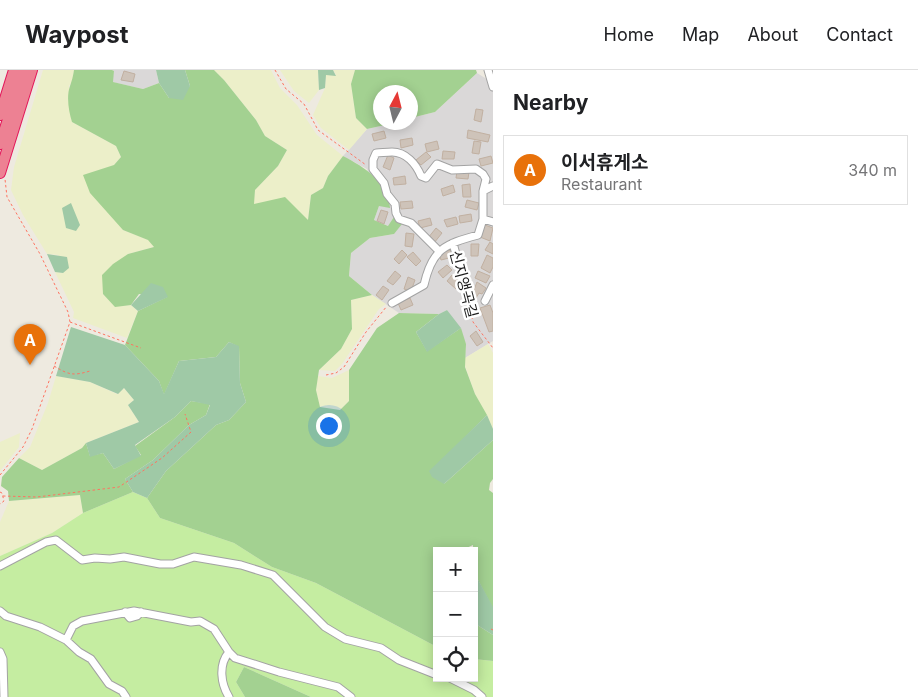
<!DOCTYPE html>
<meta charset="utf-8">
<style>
:root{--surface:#fff;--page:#f6f6f6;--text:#202124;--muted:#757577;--line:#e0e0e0;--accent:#c70300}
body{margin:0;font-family:Inter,"Noto Sans KR",sans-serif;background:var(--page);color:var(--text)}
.controls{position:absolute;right:15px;bottom:15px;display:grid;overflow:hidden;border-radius:0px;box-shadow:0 2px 12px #0003}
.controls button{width:45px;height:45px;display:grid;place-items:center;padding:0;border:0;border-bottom:1px solid var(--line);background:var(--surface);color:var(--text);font:25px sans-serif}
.compass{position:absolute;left:373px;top:15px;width:45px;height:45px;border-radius:50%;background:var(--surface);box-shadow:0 2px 12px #0003;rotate:7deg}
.you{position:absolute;left:328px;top:355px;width:18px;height:18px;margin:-12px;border:4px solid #fff;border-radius:50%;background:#1a73e8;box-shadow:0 0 0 8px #1a73e833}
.badge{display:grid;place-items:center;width:32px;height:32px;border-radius:50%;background:var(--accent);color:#fff;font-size:16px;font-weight:700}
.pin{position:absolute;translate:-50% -41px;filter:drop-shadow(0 1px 2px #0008)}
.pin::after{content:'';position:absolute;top:26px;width:18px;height:15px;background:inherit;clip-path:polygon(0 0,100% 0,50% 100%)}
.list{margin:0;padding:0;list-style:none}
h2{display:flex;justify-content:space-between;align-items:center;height:65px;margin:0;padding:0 20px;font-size:21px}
h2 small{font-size:16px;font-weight:400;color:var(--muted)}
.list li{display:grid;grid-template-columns:32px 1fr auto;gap:15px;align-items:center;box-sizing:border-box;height:70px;margin:0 10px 10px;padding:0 10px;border:1px solid var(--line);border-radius:0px}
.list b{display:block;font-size:19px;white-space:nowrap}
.list p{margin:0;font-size:16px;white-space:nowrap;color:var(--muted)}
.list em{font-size:16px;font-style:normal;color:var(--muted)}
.icon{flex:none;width:28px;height:28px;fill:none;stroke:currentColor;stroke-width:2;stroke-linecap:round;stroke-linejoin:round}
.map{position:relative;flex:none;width:493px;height:627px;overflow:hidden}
header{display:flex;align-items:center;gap:30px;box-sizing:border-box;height:70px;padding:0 25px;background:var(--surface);border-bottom:1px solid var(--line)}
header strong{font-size:24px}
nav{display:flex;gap:28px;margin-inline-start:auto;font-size:18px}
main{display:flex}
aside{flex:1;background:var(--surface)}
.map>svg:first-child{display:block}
.residential{fill:#dad8d8}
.farmland{fill:#ecefc9}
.grass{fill:#c5eda1}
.forest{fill:#a3d191}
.cemetery{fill:#9fc9a6}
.building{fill:#cec3b9;stroke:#c1b0a1}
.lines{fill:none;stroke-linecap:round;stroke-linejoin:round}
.minor-casing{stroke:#a3a3a3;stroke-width:9}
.highway-casing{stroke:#e3165a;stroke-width:12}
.path{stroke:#ff7360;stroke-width:1;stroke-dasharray:2.5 2.5;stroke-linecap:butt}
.minor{stroke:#fff;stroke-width:7}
.highway{stroke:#ed8193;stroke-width:10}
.labels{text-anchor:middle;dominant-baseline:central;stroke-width:5;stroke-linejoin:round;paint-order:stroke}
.street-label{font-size:15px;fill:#1c1c1c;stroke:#fff}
</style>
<header>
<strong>Waypost</strong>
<nav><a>Home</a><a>Map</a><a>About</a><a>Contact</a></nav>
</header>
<main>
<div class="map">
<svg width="493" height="627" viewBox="0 0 493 627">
<rect width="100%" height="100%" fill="#eeeae0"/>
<path class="residential" d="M 112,0 L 156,0 L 159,13 L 143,19 L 112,12 L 114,1 Z
M 477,3 L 493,13 L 493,271 L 465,288 L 466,274 L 447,240 L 439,244 L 399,243 L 372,225 L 349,206 L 351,183 L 370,168 L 394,164 L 388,156 L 374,150 L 379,136 L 367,99 L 343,86 L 367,59 L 394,53 L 410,52 L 411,48 L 435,42 Z"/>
<path class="farmland" d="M 43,0 L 74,0 L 73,10 L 69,16 L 72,52 L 116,76 L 121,87 L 114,95 L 123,160 L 149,170 L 154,177 L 128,184 L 103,224 L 115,236 L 131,235 L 138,241 L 127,268 L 73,248 L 74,242 L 55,202 L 63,203 L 58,185 L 47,184 L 23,145 L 11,120 L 14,97 Z
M 214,0 L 271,0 L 280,18 L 297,35 L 317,65 L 343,86 L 328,106 L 323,118 L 311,125 L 308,150 L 253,134 L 255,120 L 278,96 L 287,80 L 265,66 L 256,50 L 224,10 Z
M 280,0 L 318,0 L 319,20 L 309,33 L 294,21 Z
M 333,0 L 355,0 L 351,14 L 356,48 L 367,59 L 349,80 L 321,58 L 313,45 L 325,18 L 326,5 L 336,5 Z
M 372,225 L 386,234 L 379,239 L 342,294 L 335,301 L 319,300 L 341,279 L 352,259 L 351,230 Z
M 488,274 L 493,283 L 493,359 L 475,324 L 465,296 L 465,288 Z
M 349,300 L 349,331 L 340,340 L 320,338 L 316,320 L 318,306 L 332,308 Z
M 56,306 L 90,312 L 117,324 L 124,318 L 134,330 L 128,335 L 139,352 L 86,373 L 82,378 L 42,400 L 19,388 L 30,377 L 48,333 Z
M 20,363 L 19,377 L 0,401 L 0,372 Z
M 80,425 L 83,443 L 52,463 L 0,486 L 0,452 L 9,431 Z"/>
<path class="grass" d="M 133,422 L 147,428 L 160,448 L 234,473 L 272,497 L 316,513 L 437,577 L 437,608 L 474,608 L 474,589 L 493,591 L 493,627 L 311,627 L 244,597 L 236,612 L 245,627 L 0,627 L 0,486 L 52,463 L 83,443 Z"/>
<path class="forest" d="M 74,0 L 112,0 L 114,1 L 113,12 L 143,19 L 159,13 L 169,28 L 190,16 L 185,0 L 214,0 L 224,10 L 256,50 L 265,66 L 287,80 L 278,96 L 255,120 L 254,134 L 285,127 L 308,150 L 311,125 L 323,118 L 328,106 L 343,86 C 364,97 389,112 390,138 L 379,136 L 374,150 L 388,156 L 394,147 L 402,154 L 394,164 L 370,168 L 351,183 L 349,206 L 372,225 L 351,230 L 352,259 L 341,279 L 319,300 L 316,320 L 320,337 L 340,340 L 349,331 L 349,300 L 377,258 L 399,243 L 439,244 L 416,262 L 427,281 L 461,258 L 466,274 L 465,297 L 475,324 L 487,345 L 461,371 L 444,414 L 493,370 L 493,409 L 490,413 L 489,420 L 493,423 L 493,539 L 474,502 L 473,475 L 460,481 L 437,481 L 437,577 L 316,513 L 272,497 L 234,473 L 160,448 L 147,428 L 166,401 L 216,355 L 229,350 L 246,332 L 240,313 L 239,277 L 229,272 L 216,287 L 179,291 L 164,325 L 159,311 L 125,275 L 138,241 L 167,227 L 139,224 L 131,235 L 115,237 L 103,224 L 102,205 L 113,194 L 128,184 L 154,177 L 148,170 L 123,160 L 90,123 L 83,105 L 114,95 L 121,87 L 116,76 L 72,52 C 69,42 66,27 70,16 C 72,10 73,7 74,0 Z
M 355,0 L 476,0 L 477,3 L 435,42 L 411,48 L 410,22 L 380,22 L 380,52 L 394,53 L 367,59 L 356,48 L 351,14 Z
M 191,331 L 210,334 L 206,345 L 189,355 L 153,390 L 125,409 L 133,422 L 83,443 L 80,425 L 9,431 L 8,421 L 1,416 L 2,407 L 19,388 L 42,400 L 82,378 L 86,373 L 90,386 L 103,383 L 114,399 L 141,385 L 135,376 L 175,347 Z
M 474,553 L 493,565 L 493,591 L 474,589 Z
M 244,597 L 311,627 L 245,627 L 236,612 Z"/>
<path class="cemetery" d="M 156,0 L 185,0 L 190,16 L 183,30 L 169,28 L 159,13 Z
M 318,0 L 333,0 L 336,6 L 326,5 L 325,18 L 319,20 Z
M 71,133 L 80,155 L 76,161 L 66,158 L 62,138 Z
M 47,184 L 67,187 L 69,198 L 63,203 L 55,202 Z
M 151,213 L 163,217 L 168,227 L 138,241 L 131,235 Z
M 447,240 L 461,258 L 427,282 L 416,262 L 439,244 Z
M 71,257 L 125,275 L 159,311 L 164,324 L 179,291 L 216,287 L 229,272 L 239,276 L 240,313 L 246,332 L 229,350 L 216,355 L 166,401 L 147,428 L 133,422 L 125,409 L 153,390 L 189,355 L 206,345 L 210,335 L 191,331 L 175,347 L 135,375 L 141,386 L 114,399 L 103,383 L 90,387 L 86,373 L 139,352 L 128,335 L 134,330 L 124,318 L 118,324 L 90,312 L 56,306 Z
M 487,345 L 493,359 L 493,370 L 444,414 L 432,407 L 429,401 Z
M 474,502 L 493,537 L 493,565 L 474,553 Z"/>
<path class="building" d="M 124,1 L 135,4 L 133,12 L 121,10 Z
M 476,39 L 483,40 L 481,52 L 474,50 Z
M 468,60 L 490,65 L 488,72 L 467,68 Z
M 384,61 L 386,68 L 374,71 L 372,64 Z
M 412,68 L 413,75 L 401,78 L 400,70 Z
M 437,71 L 439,79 L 427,82 L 425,74 Z
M 474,71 L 481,72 L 479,84 L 472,83 Z
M 443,81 L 455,82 L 454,89 L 442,89 Z
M 426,82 L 431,87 L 421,95 L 416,90 Z
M 388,85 L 394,88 L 390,100 L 383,97 Z
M 491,86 L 493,93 L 481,96 L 479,89 Z
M 457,101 L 469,102 L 468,109 L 456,108 Z
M 405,106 L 406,114 L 394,115 L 393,108 Z
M 470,114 L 471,127 L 463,127 L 462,115 Z
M 453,115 L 455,122 L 443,126 L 441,119 Z
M 467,130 L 479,133 L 477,140 L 465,137 Z
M 412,131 L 413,138 L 401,139 L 400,132 Z
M 381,140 L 388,142 L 384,154 L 377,151 Z
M 471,144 L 472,151 L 460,153 L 459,146 Z
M 456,147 L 458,154 L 447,157 L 444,150 Z
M 430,148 L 432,155 L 420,158 L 418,151 Z
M 485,155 L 493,158 L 490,171 L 480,167 Z
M 436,158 L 442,163 L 434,173 L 428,168 Z
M 406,163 L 414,164 L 412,177 L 405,176 Z
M 490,172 L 493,174 L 493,184 L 485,180 Z
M 471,174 L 479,174 L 478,186 L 471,186 Z
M 402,180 L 407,185 L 399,194 L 394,189 Z
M 451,180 L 453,187 L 441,190 L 439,183 Z
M 413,182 L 421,191 L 416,196 L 407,187 Z
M 487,185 L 493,188 L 493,197 L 490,203 L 481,198 Z
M 447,195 L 452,200 L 443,208 L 438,202 Z
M 395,201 L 401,206 L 393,215 L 387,211 Z
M 478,201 L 490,206 L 486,213 L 475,208 Z
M 452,205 L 461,213 L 456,219 L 447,211 Z
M 408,207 L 415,210 L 411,221 L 404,219 Z
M 477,212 L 486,218 L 482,224 L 479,223 L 476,228 L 472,225 Z
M 383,216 L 389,220 L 382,230 L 376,225 Z
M 410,228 L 413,235 L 401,240 L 398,233 Z
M 490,235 L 493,243 L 493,261 L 489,262 L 480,238 Z
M 476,261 L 483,272 L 477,276 L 470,266 Z"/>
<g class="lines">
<g class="minor-casing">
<path id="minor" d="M 488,0 L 493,17
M 483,149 L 493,152
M 453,173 L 467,226
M 439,181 L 411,153 L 399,149 L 396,143 L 395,134 L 387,124 L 384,113 L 373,99 L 373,90 L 376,83 C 381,83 386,82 392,82 C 406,82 416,94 421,106 L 426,108 L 437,94 L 452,100 L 476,99 L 483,104 L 486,109 L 483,121
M 485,231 L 493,215
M 392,233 L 424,215 C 432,179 445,174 478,165 L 483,149 L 483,121 L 493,116
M 0,496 L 46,472 L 56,470 L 82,490 L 95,488 L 110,489 L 124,487 L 160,494 L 173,494 L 194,487 L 241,495 L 273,505 L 325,557 L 345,569 L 381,578 L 399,590 L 437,605
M 0,541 L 6,546 L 40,557 L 66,570 L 79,582 L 91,589 L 109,614 L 122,621 L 126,627
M 125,542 L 130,548 L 137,546 L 141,542
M 66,570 L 73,556 L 82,551 L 134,541 L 191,552 L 200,551 L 214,559 L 229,582 L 235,588 L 279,602 L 338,617 L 351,627
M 0,582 L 3,589 L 4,627
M 450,608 L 474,620 L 482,627
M 229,627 C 221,614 218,595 229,582"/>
</g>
<g class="highway-casing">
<path id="highway" d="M 0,45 L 14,0
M 0,74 L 24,0
M 0,103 L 32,0"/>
</g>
<path class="path" d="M 275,0 L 286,19 L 304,34 L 318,60 L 366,95
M 468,232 L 473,252 L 493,278
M 70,252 L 141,278
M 54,296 C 69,305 73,306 90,301
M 326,305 L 336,303 L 344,297 L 366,262 L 387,236
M 0,405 L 23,377 L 32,359 L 70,252 L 68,242 L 40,184 L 7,127 L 5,109
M 0,422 L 2,423 L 4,431 L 0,434
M 3,426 L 37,427 L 119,417 L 162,388 L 191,362 L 185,344
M 491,559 L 493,560"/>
<use href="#minor" class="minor"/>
<use href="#highway" class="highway"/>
</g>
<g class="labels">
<g class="street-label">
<text transform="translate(464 214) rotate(75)">신지앵곡길</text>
</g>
</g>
</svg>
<div class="controls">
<button>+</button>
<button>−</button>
<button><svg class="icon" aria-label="locate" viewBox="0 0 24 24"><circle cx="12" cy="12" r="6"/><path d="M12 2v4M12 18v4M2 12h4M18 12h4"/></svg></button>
</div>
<svg class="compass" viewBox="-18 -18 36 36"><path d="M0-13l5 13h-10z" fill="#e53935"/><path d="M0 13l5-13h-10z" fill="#757577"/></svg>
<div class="you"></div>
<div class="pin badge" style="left:30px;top:295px;background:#e8710a">A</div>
</div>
<aside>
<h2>Nearby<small></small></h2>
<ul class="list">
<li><span class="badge" style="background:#e8710a">A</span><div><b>이서휴게소</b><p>Restaurant</p></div><em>340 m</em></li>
</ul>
</aside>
</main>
